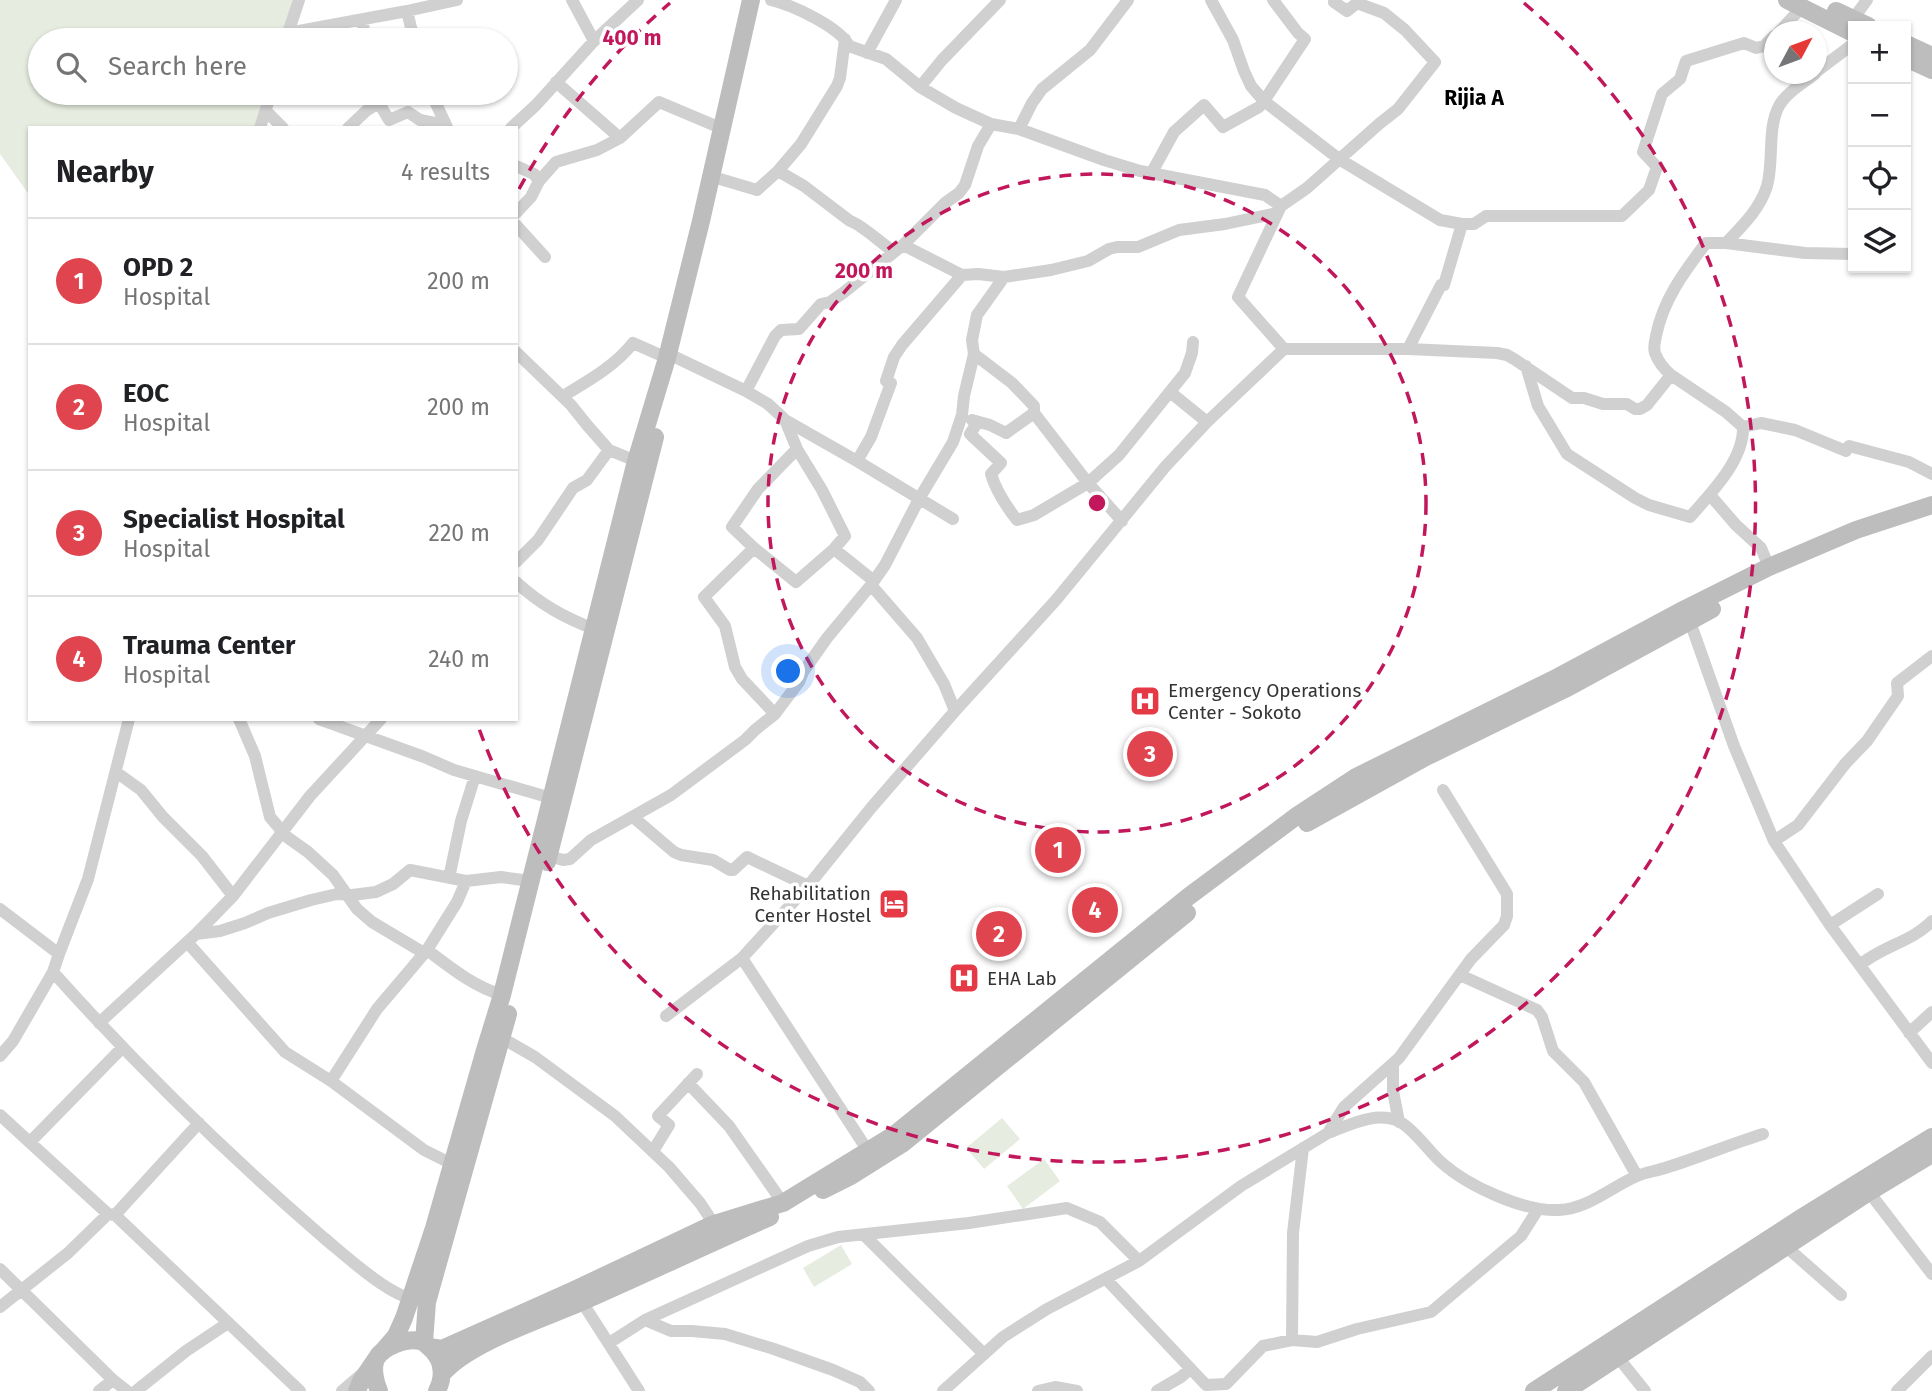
<!DOCTYPE html>
<meta charset="utf-8">
<style>
:root{--surface:#fff;--page:#f2f2f2;--text:#202124;--muted:#757577;--line:#e0e0e0;--accent:#e63946}
body{margin:0;font-family:"Fira Sans",sans-serif;background:var(--page);color:var(--text)}
.controls{position:absolute;right:21px;top:21px;display:grid;overflow:hidden;border-radius:0px;box-shadow:0 2px 5px #0004}
.controls button{width:63px;height:63px;display:grid;place-items:center;padding:0;border:0;border-bottom:2px solid var(--line);background:var(--surface);color:var(--text);font:35px sans-serif}
.compass{position:absolute;left:1764px;top:21px;width:63px;height:63px;border-radius:50%;background:var(--surface);box-shadow:0 2px 5px #0004;rotate:49deg}
.you{position:absolute;left:789px;top:672px;width:24px;height:24px;margin:-18px;border:5px solid #fff;border-radius:50%;background:#1a73e8;box-shadow:0 0 0 10px #1a73e833}
.badge{display:grid;place-items:center;width:46px;height:46px;border-radius:50%;background:var(--accent);color:#fff;font-size:23px;font-weight:700}
.pin{position:absolute;translate:-50% -50%;border:4px solid #fff;box-shadow:0 2px 7px #0006}
.list{margin:0;padding:0;list-style:none}
h2{display:flex;justify-content:space-between;align-items:center;height:91px;margin:0;padding:0 28px;font-size:30px}
h2 small{font-size:23px;font-weight:400;color:var(--muted)}
.list li{display:grid;grid-template-columns:46px 1fr auto;gap:21px;align-items:center;box-sizing:border-box;height:126px;padding:0 28px;border-top:2px solid var(--line)}
.list b{display:block;font-size:26px;white-space:nowrap}
.list p{margin:0;font-size:23px;white-space:nowrap;color:var(--muted)}
.list em{font-size:23px;font-style:normal;color:var(--muted)}
.icon{flex:none;width:38px;height:38px;fill:none;stroke:currentColor;stroke-width:2;stroke-linecap:round;stroke-linejoin:round}
.map{position:relative;flex:none;width:1932px;height:1391px;overflow:hidden}
.search{position:absolute;background:var(--surface);box-shadow:0 2px 5px #0004;left:28px;top:28px;width:490px;height:77px;display:flex;align-items:center;gap:18px;box-sizing:border-box;padding:0 24px;border-radius:38px;color:var(--muted);font-size:26px}
.panel{position:absolute;background:var(--surface);box-shadow:0 2px 5px #0004;left:28px;top:126px;width:490px;height:595px;border-radius:0px}
.map>svg:first-child{display:block}
.green{fill:#e6ecdf}
.lines{fill:none;stroke-linecap:round;stroke-linejoin:round}
.street{stroke:#d0d0d0;stroke-width:12}
.secondary{stroke:#bdbdbd;stroke-width:18}
.ring{fill:none;stroke:#c2185b;stroke-width:3.5;stroke-dasharray:12 9}
.labels{text-anchor:middle;dominant-baseline:central;stroke-width:7;stroke-linejoin:round;paint-order:stroke}
.poi-label{font-size:19px;fill:#333;stroke:#fff;text-anchor:start}
.neighbourhood-label{font-size:21px;font-weight:bold;fill:#000;stroke:#fff}
.centre{fill:#c2185b;stroke:#fff;stroke-width:3.5}
.ring-label{font-size:21px;text-anchor:middle;font-weight:bold;fill:#c2185b;stroke:#fff;stroke-width:7;stroke-linejoin:round;paint-order:stroke}
</style>
<div class="map">
<svg width="1932" height="1391" viewBox="0 0 1932 1391">
<rect width="100%" height="100%" fill="#fff"/>
<path class="green" d="M 0,0 L 293,0 L 281,40 L 40,40 L 40,93 L 266,93 L 256,128 L 30,128 L 30,196 L 0,154 Z
M 1002,1118 L 1020,1139 L 984,1169 L 966,1148 Z
M 1044,1159 L 1060,1181 L 1023,1209 L 1007,1186 Z
M 841,1245 L 852,1264 L 814,1287 L 803,1268 Z"/>
<g class="lines">
<path class="street" d="M 572,0 L 594,41
M 771,0 C 792,5 840,27 849,46 L 886,59 L 920,87 L 956,108 L 991,124 L 1019,129 L 1104,160 L 1140,171 L 1265,195 L 1281,206
M 1211,0 L 1233,40 L 1244,71 L 1251,86 L 1264,101 L 1339,159 L 1440,220 L 1462,224 L 1474,224 L 1486,216 L 1622,216 L 1649,190 L 1657,167 L 1643,152 L 1662,94 L 1680,79 L 1686,61 L 1744,43 L 1756,48 L 1764,46 L 1774,36
M 407,11 L 414,40
M 1853,19 L 1867,0
M 362,20 L 366,40
M 1779,32 L 1802,7
M 288,33 L 407,11 L 457,0
M 286,39 L 299,0
M 867,53 L 896,0
M 1816,72 L 1853,44
M 556,82 L 620,138
M 920,87 L 942,60 L 1000,0
M 431,93 L 447,127
M 379,103 L 389,120 L 408,112 L 420,120 L 445,125
M 266,111 L 283,128
M 260,128 L 271,93
M 348,128 L 366,111 L 379,103 L 375,93
M 511,128 L 536,105 L 594,41 L 638,0
M 1019,129 L 1032,103 L 1042,89 L 1090,50 L 1128,0
M 516,166 L 534,174 L 539,181
M 778,171 L 804,186 L 850,221 C 861,224 882,244 894,252
M 1151,174 L 1174,132 L 1204,105 L 1223,127 L 1259,107 L 1264,101 L 1305,39 L 1298,33 L 1273,0
M 720,179 L 757,190 L 778,171 L 801,144 L 837,86 L 840,78 L 845,39
M 516,213 L 531,197 L 539,181 L 556,162 L 597,150 L 620,138 L 659,102 L 723,129
M 516,225 L 545,257
M 1726,243 C 1742,226 1760,209 1767,186 C 1774,162 1767,128 1779,106 C 1786,93 1803,83 1815,74
M 903,245 L 962,275 L 978,274 L 1004,277 L 1051,270 L 1088,261 L 1109,249 L 1117,247 L 1138,247 L 1179,230 L 1225,224 L 1277,213
M 1284,349 L 1238,297 L 1281,206 L 1307,188 L 1379,124 L 1398,109 L 1435,62 L 1405,30 L 1384,13 L 1357,3 L 1347,11 L 1334,2 L 1335,0
M 1408,349 L 1441,285 L 1444,285 L 1462,224
M 516,352 L 571,405 L 587,425 L 609,450 L 636,461
M 974,354 L 1012,383 L 1034,406 L 1034,413
M 675,357 L 746,391 L 768,404 L 780,415 L 785,420 L 797,449 L 822,490 L 845,536 L 834,549 L 796,582 L 754,548 L 732,527 L 758,489 L 797,449
M 1526,366 L 1538,406 L 1567,454 L 1635,498 L 1649,505 L 1690,517 C 1711,493 1744,460 1743,427 L 1726,412 L 1671,375 C 1664,369 1658,361 1655,353 C 1653,347 1655,342 1656,336 C 1663,300 1684,272 1706,243 L 1726,243 L 1805,253 L 1853,254
M 746,391 L 775,336 L 781,330 L 799,329 L 821,304 L 830,302 L 843,293 L 903,245 L 945,203 L 959,193 L 965,185 L 978,146 L 991,124
M 1170,392 L 1207,422
M 563,396 C 588,381 615,366 633,343 L 667,358
M 785,420 L 857,461 L 953,519
M 972,420 L 990,425 L 1006,433 L 1034,413 L 1088,483 L 1122,521
M 977,423 L 970,434 L 1001,463 L 991,474 C 996,491 1006,506 1017,520 L 1034,515 L 1088,483 L 1119,455 L 1185,373 L 1192,353 L 1193,342
M 1743,427 L 1761,423 L 1795,430 L 1846,451 L 1849,446 L 1909,462 L 1932,474
M 857,461 L 871,437 L 891,383 L 886,381 L 894,357 L 902,345 L 962,275
M 1710,495 L 1736,525 L 1761,548 L 1769,567
M 754,548 L 704,597 L 725,626 L 735,667 L 742,679 L 775,714
M 834,549 L 874,581
M 516,562 L 538,540 L 573,488 L 587,480 L 609,450
M 516,582 C 540,604 563,617 594,629
M 871,585 L 917,638 L 944,684 L 955,711
M 1688,616 L 1734,746 L 1774,841 L 1830,925 L 1932,1063
M 239,719 L 255,756 L 270,817 L 287,837 L 308,852 L 333,875 L 357,909 L 372,922 L 424,953
M 319,719 L 424,757 L 454,770 L 551,798
M 116,772 L 141,790 L 163,817 L 202,856 L 233,896
M 633,817 L 674,852 L 681,855 L 713,860 L 730,870 L 733,870 L 747,857 L 808,886
M 1774,841 L 1798,825 L 1845,764 L 1867,741 L 1898,696 L 1897,683 L 1932,656
M 549,856 L 563,860 L 570,859 L 591,840 L 671,795 L 745,740 L 755,730 L 775,714 L 799,682 L 803,672 L 827,638 L 871,585 L 885,565 L 919,499 L 953,442 L 962,415 L 964,396 L 974,354 L 972,340 L 977,315 L 1004,277
M 449,878 L 461,821 L 475,776
M 0,909 L 59,954
M 1830,925 L 1878,894
M 196,934 L 220,931 L 245,923 L 268,913 L 311,900 L 337,894 L 352,895 L 376,892 L 393,884 L 410,870 L 466,881 L 501,877 L 530,881
M 187,942 L 285,1052 L 331,1081 L 424,1150 L 452,1164
M 427,950 C 451,968 473,986 502,995
M 1860,965 C 1882,946 1912,942 1932,921
M 53,972 C 137,1066 228,1155 324,1238 C 347,1257 388,1295 416,1300
M 1460,975 L 1537,1010 L 1542,1017 L 1553,1051 L 1584,1082 L 1637,1176
M 666,1016 L 742,958
M 99,1023 L 196,934 L 233,896 L 310,796 L 381,719
M 1909,1033 L 1932,1012
M 502,1038 L 535,1057 L 615,1116 L 669,1167 L 700,1203 L 714,1224
M 0,1056 L 13,1041 L 53,972 L 59,954 L 88,879 L 129,719
M 1393,1066 L 1393,1091 L 1399,1122
M 331,1081 L 377,1009 L 427,950 L 457,902 L 466,881
M 688,1083 L 729,1126 L 783,1203
M 0,1115 L 108,1214 L 115,1215 L 300,1391
M 1328,1133 C 1349,1125 1378,1110 1400,1122 C 1415,1130 1429,1152 1442,1163 C 1468,1186 1524,1212 1559,1210 C 1588,1209 1611,1187 1637,1176 C 1646,1172 1657,1171 1668,1167 C 1700,1157 1731,1144 1763,1134
M 30,1142 L 122,1048
M 653,1151 L 669,1125 L 658,1116 L 697,1074
M 868,1151 L 742,958 L 808,886 L 871,808 L 955,711 L 1056,600 L 1165,467 L 1207,422 L 1284,349 L 1408,349 L 1497,353 L 1507,355 L 1514,359 L 1572,398 L 1584,398 L 1603,404 L 1627,404 L 1635,409 L 1640,409 L 1647,405 L 1671,375
M 1869,1192 L 1932,1274
M 115,1215 L 199,1123
M 864,1235 L 984,1354
M 1791,1251 L 1841,1295
M 0,1269 L 113,1380 L 127,1391
M 1106,1279 L 1206,1385 L 1226,1384 L 1263,1346 L 1292,1340 L 1317,1342 L 1357,1329 L 1431,1312 L 1521,1236 L 1538,1209
M 582,1302 L 639,1391
M 0,1307 L 68,1253 L 108,1214
M 645,1320 L 808,1246 L 838,1237 L 969,1223 L 1067,1208 L 1100,1222 L 1139,1261
M 1292,1340 L 1293,1233 L 1303,1148
M 609,1343 L 645,1320 L 671,1331 L 692,1331 L 725,1334 L 774,1349 L 833,1370 L 860,1382 L 869,1391
M 1617,1356 L 1645,1391
M 99,1391 L 113,1380
M 136,1391 L 186,1351 L 228,1323
M 342,1391 L 363,1373
M 943,1391 L 1003,1337 L 1047,1309 L 1139,1261 L 1241,1186 L 1328,1133 L 1344,1107 L 1399,1058 L 1471,959 L 1504,925 L 1507,916 L 1507,894 L 1443,790
M 1038,1391 L 1055,1387 L 1077,1391
M 1157,1391 L 1181,1377 L 1190,1369
M 1897,1391 L 1932,1356"/>
<path class="secondary" d="M 1787,0 L 1853,33
M 1836,11 L 1868,26
M 1906,44 L 1932,56
M 1906,58 L 1932,70
M 1307,823 L 1426,757 L 1565,689 L 1712,609
M 547,862 L 655,437
M 823,1190 L 851,1176 L 902,1144 L 1187,913
M 424,1342 L 427,1302 L 508,1014
M 429,1347 L 442,1349 L 572,1291 L 714,1224 L 783,1203 L 894,1135 L 1188,897 L 1298,815 L 1356,777 L 1558,677 L 1685,609 L 1769,567 L 1856,530 L 1932,505
M 383,1351 L 396,1336 L 404,1318 L 434,1228 L 485,1050 L 502,995 L 636,461 L 667,358 L 701,221 L 751,0
M 442,1374 C 468,1343 542,1319 579,1303 C 643,1275 706,1245 770,1217
M 357,1391 L 361,1381 L 376,1359
M 379,1391 C 375,1382 372,1368 376,1359 C 383,1346 407,1338 420,1341 C 426,1343 424,1343 429,1347 C 443,1359 445,1375 437,1391
M 1534,1391 L 1801,1218 L 1932,1137
M 1566,1391 L 1869,1192 L 1932,1154"/>
</g>
<g class="ring">
<circle cx="1097" cy="503" r="329"/>
<path d="M519 189A658 658 0 0 1 670 3M1524 3A658 658 0 1 1 477 723"/>
</g>
<defs>
<g id="hospital-square" transform="scale(1.575)"><rect x="-9" y="-9" width="18" height="18" rx="4" fill="#e63946" stroke="#fff"/><path d="M-5-5h3v3.5h4V-5h3V5h-3V1.5h-4V5h-3Z" fill="#fff"/></g>
<g id="hotel-square" transform="scale(1.575)"><rect x="-9" y="-9" width="18" height="18" rx="4" fill="#e63946" stroke="#fff"/><path d="M-6-4.5h1.5V1H6V5H4.5V3h-9V5H-6ZM-4 0a1.8 1.8 0 1 1 3.6 0ZM.5 0V-2.5h3Q6-2.5 6 0Z" fill="#fff"/></g>
</defs>
<g fill-rule="evenodd">
<use href="#hospital-square" x="1145" y="701"/>
<use href="#hotel-square" x="894" y="904"/>
<use href="#hospital-square" x="964" y="978"/>
</g>
<g class="labels">
<g class="poi-label">
<text x="1168" y="690">Emergency Operations<tspan x="1168" dy="22">Center - Sokoto</tspan></text>
<text x="871" y="893" text-anchor="end">Rehabilitation<tspan x="871" dy="22">Center Hostel</tspan></text>
<text x="987" y="978">EHA Lab</text>
</g>
<g class="neighbourhood-label">
<text x="1474" y="98">Rijia A</text>
</g>
</g>
<circle cx="1097" cy="503" r="10" class="centre"/>
<g class="ring-label">
<text x="632" y="45">400 m</text>
<text x="864" y="278">200 m</text>
</g>
</svg>
<div class="controls">
<button>+</button>
<button>−</button>
<button><svg class="icon" aria-label="locate" viewBox="0 0 24 24"><circle cx="12" cy="12" r="6"/><path d="M12 2v4M12 18v4M2 12h4M18 12h4"/></svg></button>
<button><svg class="icon" aria-label="layers" viewBox="0 0 24 24"><path d="M12 4l9 5-9 5-9-5zM3 14l9 5 9-5"/></svg></button>
</div>
<svg class="compass" viewBox="-18 -18 36 36"><path d="M0-13l5 13h-10z" fill="#e53935"/><path d="M0 13l5-13h-10z" fill="#757577"/></svg>
<div class="you"></div>
<div class="pin badge" style="left:1058px;top:850px;background:#e0444e">1</div>
<div class="pin badge" style="left:999px;top:934px;background:#e0444e">2</div>
<div class="pin badge" style="left:1150px;top:754px;background:#e0444e">3</div>
<div class="pin badge" style="left:1095px;top:910px;background:#e0444e">4</div>
<div class="search"><svg class="icon" aria-label="search" viewBox="0 0 24 24"><circle cx="10" cy="10" r="6"/><path d="M15 15l6 6"/></svg>Search here</div>
<section class="panel">
<h2>Nearby<small>4 results</small></h2>
<ul class="list">
<li><span class="badge" style="background:#e0444e">1</span><div><b>OPD 2</b><p>Hospital</p></div><em>200 m</em></li>
<li><span class="badge" style="background:#e0444e">2</span><div><b>EOC</b><p>Hospital</p></div><em>200 m</em></li>
<li><span class="badge" style="background:#e0444e">3</span><div><b>Specialist Hospital</b><p>Hospital</p></div><em>220 m</em></li>
<li><span class="badge" style="background:#e0444e">4</span><div><b>Trauma Center</b><p>Hospital</p></div><em>240 m</em></li>
</ul>
</section>
</div>
